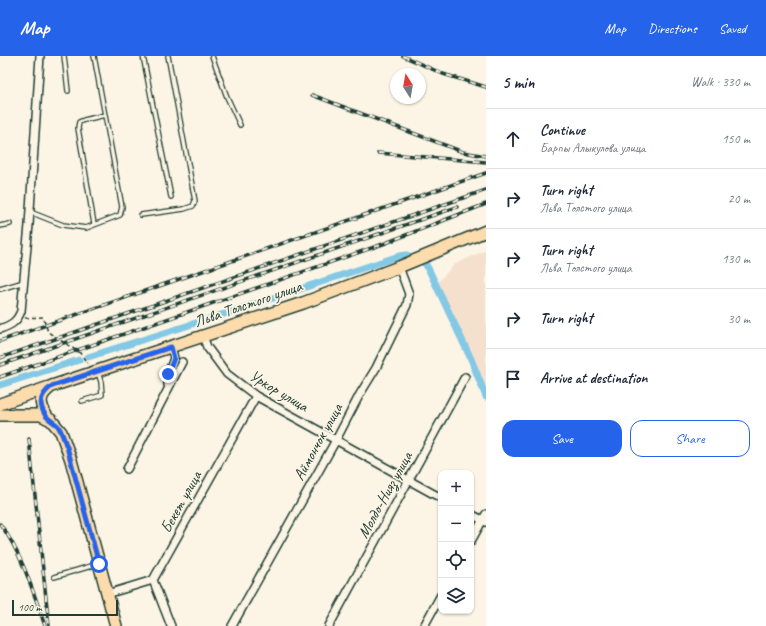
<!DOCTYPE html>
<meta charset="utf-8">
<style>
:root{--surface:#fff;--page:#f6f6f7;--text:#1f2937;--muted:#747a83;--line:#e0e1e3;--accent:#2563eb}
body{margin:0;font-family:Caveat,sans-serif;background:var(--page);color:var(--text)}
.controls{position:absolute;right:12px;bottom:12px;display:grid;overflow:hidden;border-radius:8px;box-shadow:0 1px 3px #0004}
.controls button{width:36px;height:36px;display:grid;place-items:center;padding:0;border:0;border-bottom:1px solid var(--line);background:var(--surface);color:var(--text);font:20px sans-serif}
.compass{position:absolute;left:390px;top:12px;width:36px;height:36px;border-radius:50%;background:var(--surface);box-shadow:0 1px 3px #0004;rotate:349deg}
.scale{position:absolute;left:12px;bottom:10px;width:106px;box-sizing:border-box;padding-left:4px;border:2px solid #1f3d34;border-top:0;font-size:11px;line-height:14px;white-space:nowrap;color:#1f3d34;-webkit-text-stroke:3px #fcf5e5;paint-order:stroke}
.stop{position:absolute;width:12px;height:12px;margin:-9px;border:3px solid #2563eb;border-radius:50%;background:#fff}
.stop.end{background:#2563eb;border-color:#fff;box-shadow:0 1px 4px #0008}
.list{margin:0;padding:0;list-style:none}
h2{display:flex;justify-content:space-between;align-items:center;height:52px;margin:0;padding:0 16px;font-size:17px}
h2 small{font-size:13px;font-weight:400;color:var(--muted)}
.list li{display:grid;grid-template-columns:26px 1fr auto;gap:12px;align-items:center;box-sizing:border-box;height:60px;padding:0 16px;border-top:1px solid var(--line)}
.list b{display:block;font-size:15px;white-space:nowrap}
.list p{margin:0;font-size:13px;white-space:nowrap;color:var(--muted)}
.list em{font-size:13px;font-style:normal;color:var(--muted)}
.actions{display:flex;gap:8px;padding:12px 16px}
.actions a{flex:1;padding:9px 0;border:1px solid var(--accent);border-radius:12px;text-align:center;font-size:14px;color:var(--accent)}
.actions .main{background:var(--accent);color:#fff}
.icon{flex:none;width:22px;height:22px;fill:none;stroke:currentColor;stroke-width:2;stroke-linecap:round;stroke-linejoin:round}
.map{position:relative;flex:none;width:486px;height:570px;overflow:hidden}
header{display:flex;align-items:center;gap:24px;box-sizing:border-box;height:56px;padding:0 20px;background:var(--accent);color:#fff}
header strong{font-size:19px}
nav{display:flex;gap:22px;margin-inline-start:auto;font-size:14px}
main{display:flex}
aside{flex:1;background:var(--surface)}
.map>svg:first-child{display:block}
.built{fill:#f5e0ce}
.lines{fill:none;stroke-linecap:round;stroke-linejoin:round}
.canal{stroke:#83c9e5;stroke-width:7}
.service-casing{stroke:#1f3d34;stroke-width:6}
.minor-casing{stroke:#1f3d34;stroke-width:10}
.primary-casing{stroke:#1f3d34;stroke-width:14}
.path{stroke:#1f3d34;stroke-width:1.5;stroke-dasharray:4 3;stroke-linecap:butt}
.service{stroke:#fcf5e5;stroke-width:3.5}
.minor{stroke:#fcf5e5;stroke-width:7}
.primary{stroke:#fcdcac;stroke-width:11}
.rail-casing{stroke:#1f3d34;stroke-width:3.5}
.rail{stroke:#fcf5e5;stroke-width:2;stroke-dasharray:6;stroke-linecap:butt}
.route{stroke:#2563eb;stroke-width:5}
.labels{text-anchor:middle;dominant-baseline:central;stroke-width:3.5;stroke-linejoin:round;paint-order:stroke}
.street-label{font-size:16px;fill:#1f3d34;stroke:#fcf5e5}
</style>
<header>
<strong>Map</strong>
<nav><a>Map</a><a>Directions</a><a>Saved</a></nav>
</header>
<main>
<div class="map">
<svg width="486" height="570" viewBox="0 0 486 570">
<rect width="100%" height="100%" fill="#fcf5e5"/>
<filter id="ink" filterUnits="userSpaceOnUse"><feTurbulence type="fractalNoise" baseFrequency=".025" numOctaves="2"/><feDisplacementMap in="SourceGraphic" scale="8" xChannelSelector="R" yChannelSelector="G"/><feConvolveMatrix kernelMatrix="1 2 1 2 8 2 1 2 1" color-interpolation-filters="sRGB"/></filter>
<g filter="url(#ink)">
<path class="built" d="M 486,194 L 486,346 L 437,227 L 455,208 Z"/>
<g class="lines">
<path class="canal" d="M 424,206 L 428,212 L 471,303 L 486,341
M 88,301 L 237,254 L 399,200 L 407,199
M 0,329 L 79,304"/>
<g class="service-casing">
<path id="service" d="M 64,0 L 68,35
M 143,0 L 171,141
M 212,0 L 227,41 L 240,69
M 30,156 L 63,169 L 86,172 L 120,159 L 122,151 L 94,0
M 141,159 L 184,153 L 193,150 L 195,145 L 168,0
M 94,168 L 78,72 L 79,66 L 84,64 L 105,59
M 0,170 L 10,168
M 0,233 L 24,226
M 82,345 L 102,339 L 101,326 L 98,316
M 54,521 L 98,508"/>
</g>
<g class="minor-casing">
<path id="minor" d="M 0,273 C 11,269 17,266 21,255 L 29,169 L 40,0
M 203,280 L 207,291 L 227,318 L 256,340 L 441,442
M 168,329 L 168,318 L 174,302 L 171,291
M 127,413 L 182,306
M 471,458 L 486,466
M 471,485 L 486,458
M 153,524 L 171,570
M 107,538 L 153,524 L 256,340
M 232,570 L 336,384 L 360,338 L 376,312 L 407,249 L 409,238 L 399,211
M 329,570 L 465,321
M 424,570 L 441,539"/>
</g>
<g class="primary-casing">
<path id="primary" d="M 0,348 L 49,331
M 0,359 L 41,359 L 51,364 L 61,376 L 71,404 L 116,570
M 47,361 C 39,347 38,340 52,330 L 303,247 L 399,211 L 486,175"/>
</g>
<path class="path" d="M 25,262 L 43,261 L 48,276 L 80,297 L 88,308"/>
<use href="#service" class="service"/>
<use href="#minor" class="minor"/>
<use href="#primary" class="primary"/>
<g class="rail-casing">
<path id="rail" d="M 403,0 L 443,18 L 486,31
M 312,39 L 463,96 L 486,100
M 378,97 L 486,106
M 0,285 L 486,117
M 0,302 L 486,134
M 0,309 L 457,151
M 0,321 L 383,188 L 486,148
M 29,383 L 49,570
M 0,468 C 21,495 34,538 45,570"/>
</g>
<use href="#rail" class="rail"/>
</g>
</g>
<g class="lines" filter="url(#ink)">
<path class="route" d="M 99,508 L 67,391 C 64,384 62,376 58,370 C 54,366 49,364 46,360 C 37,347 41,338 52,330 L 171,291 L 174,302 L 168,318"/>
</g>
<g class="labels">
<g class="street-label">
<text transform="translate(248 248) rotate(-19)">Льва Толстого улица</text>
<text transform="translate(279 335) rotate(31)">Уркор улица</text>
<text transform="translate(318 386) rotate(-61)">Аймончок улица</text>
<text transform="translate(385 439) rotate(-61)">Молдо-Нияз улица</text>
<text transform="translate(181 446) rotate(-61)">Бекет улица</text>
</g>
</g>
</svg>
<div class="controls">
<button>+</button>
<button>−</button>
<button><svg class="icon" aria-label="locate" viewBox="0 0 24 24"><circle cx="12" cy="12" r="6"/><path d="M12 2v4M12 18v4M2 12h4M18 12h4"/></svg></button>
<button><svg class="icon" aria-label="layers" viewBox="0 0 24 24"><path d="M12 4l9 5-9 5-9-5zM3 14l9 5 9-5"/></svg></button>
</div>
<svg class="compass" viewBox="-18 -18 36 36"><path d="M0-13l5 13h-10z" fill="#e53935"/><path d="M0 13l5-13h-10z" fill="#747a83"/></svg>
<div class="scale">100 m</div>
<div class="stop" style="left:99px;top:508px"></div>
<div class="stop end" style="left:168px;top:318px"></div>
</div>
<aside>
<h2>5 min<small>Walk · 330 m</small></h2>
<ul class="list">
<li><svg class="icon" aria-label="ahead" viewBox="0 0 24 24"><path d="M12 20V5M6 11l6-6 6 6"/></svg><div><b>Continue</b><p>Барпы Алыкулова улица</p></div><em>150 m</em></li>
<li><svg class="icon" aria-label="right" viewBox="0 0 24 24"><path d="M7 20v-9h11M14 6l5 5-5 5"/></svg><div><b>Turn right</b><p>Льва Толстого улица</p></div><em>20 m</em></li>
<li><svg class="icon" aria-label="right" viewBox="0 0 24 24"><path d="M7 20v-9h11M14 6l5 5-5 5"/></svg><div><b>Turn right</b><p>Льва Толстого улица</p></div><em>130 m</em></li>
<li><svg class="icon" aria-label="right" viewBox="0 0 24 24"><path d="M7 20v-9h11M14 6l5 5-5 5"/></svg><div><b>Turn right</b></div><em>30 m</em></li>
<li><svg class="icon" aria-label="arrive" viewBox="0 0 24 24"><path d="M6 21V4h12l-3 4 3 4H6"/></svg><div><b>Arrive at destination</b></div></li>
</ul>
<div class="actions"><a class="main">Save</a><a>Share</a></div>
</aside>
</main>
